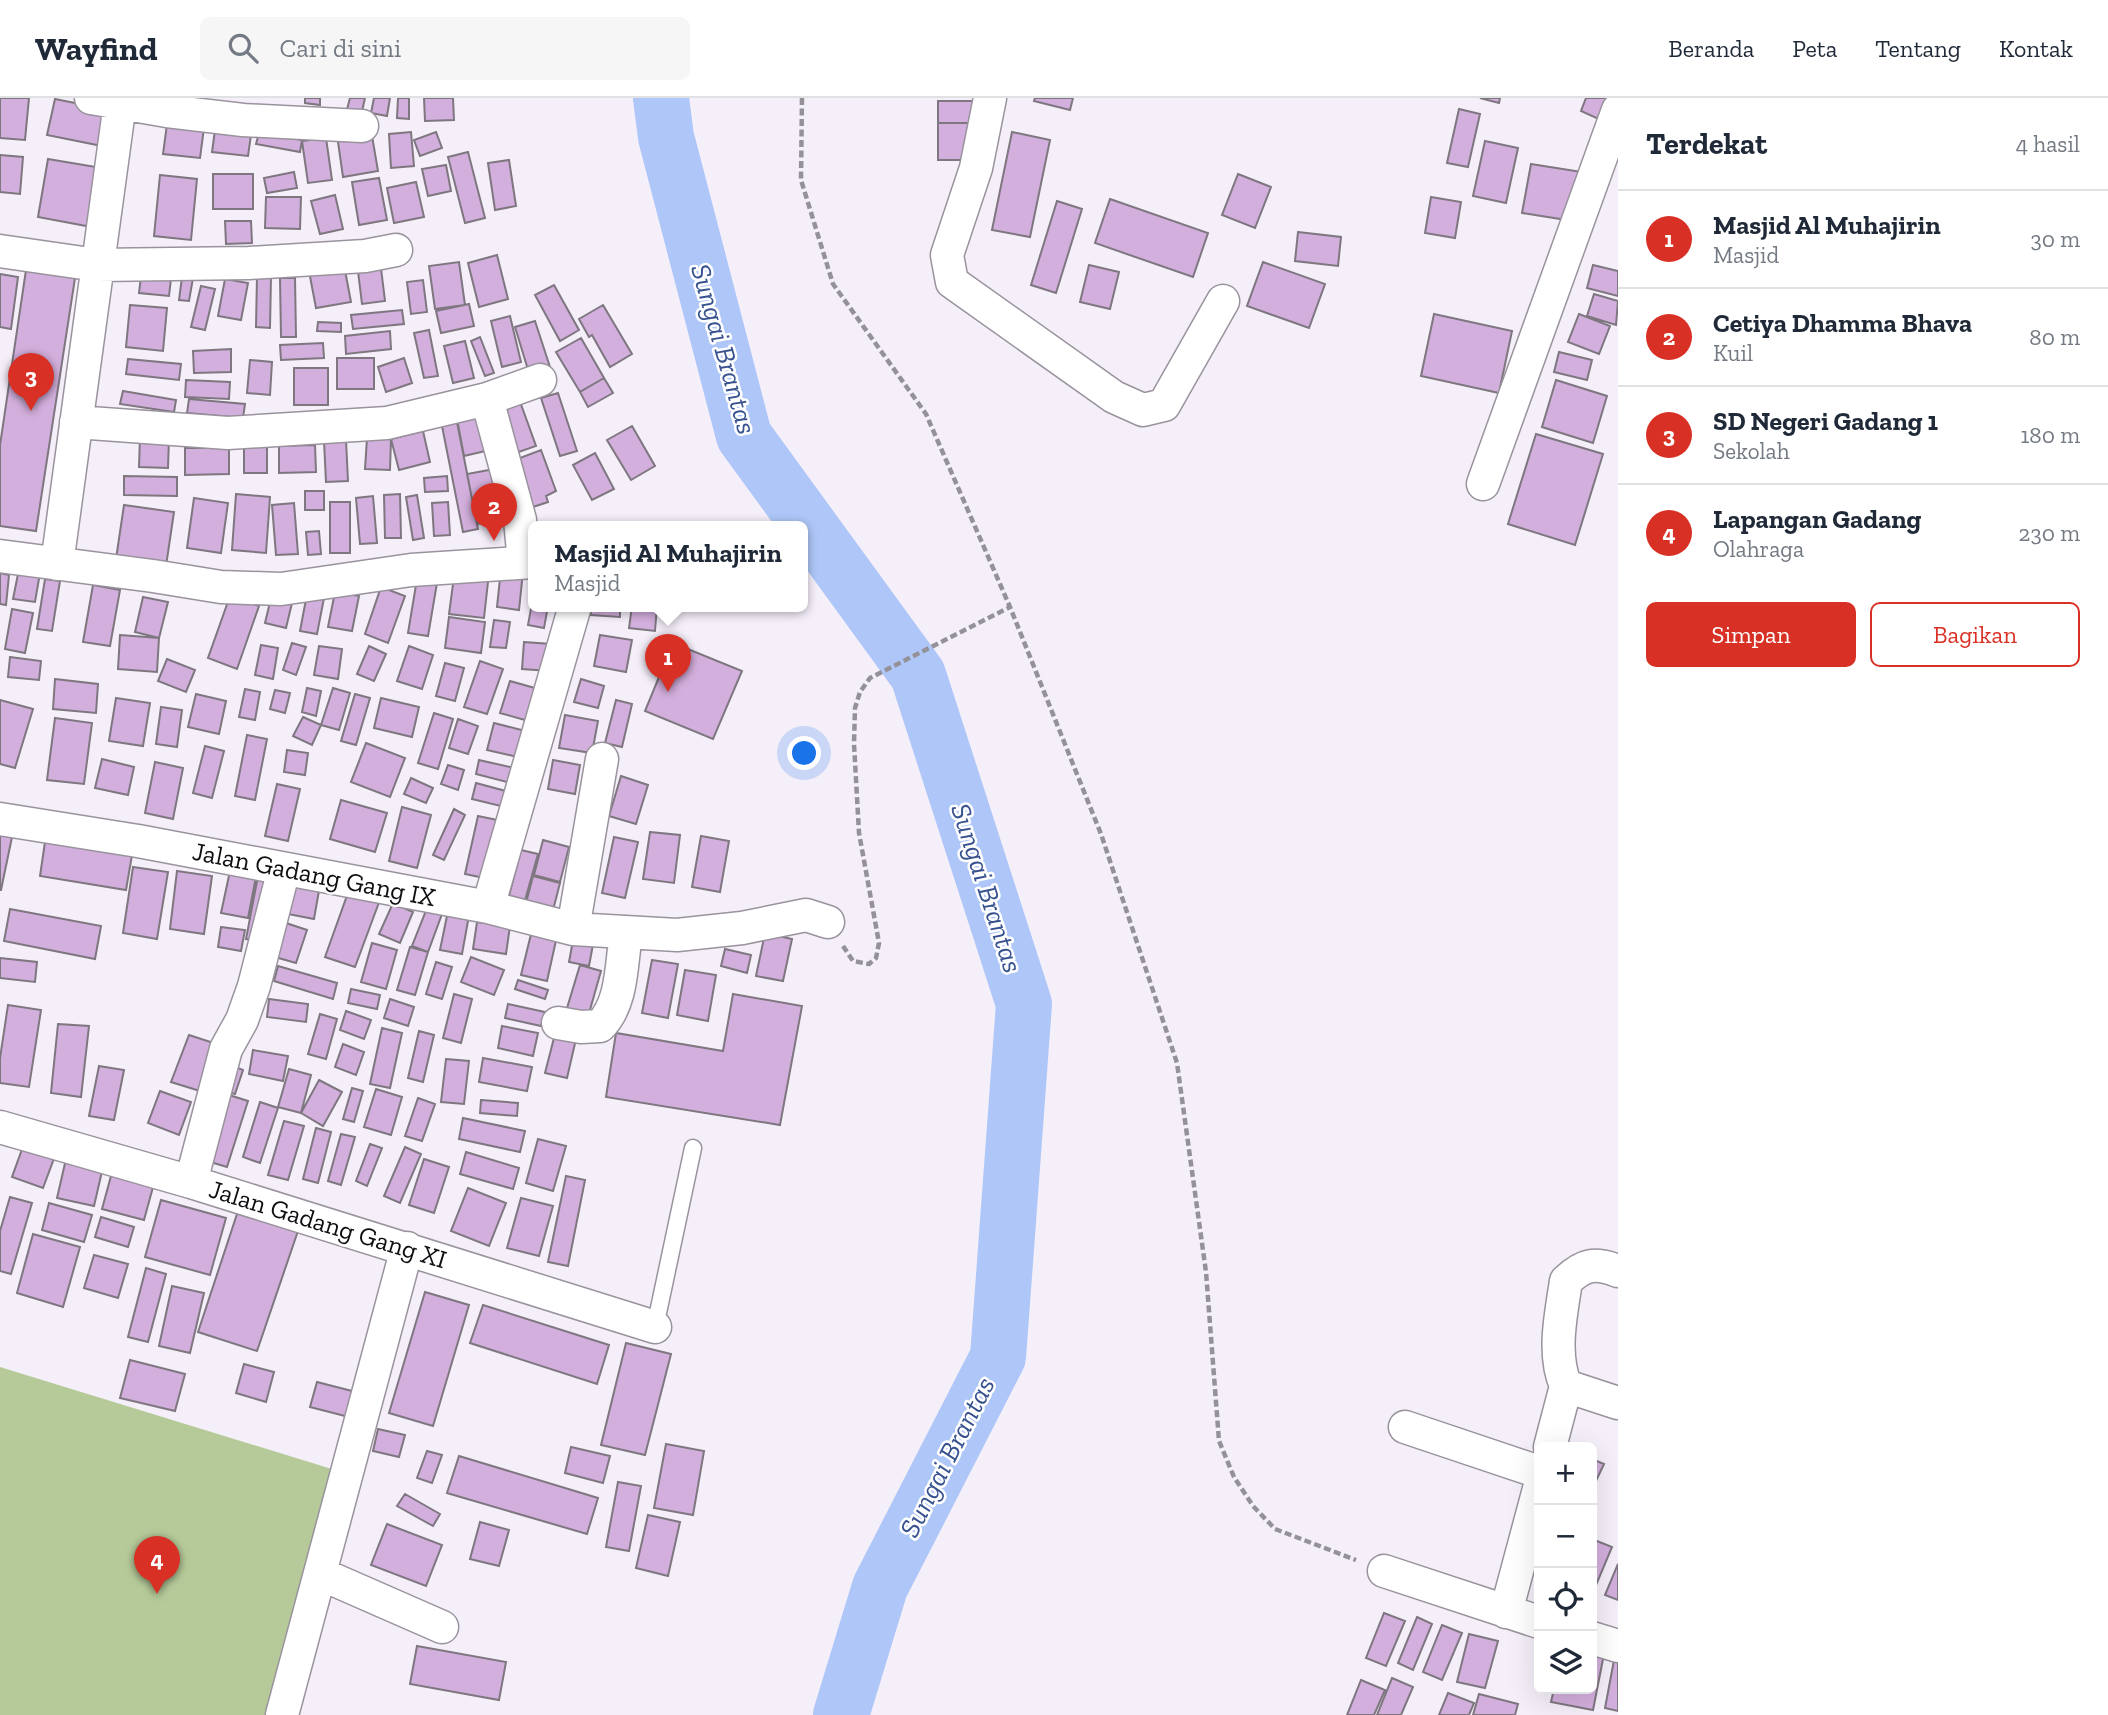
<!DOCTYPE html>
<html lang="id">
<meta charset="utf-8">
<style>
:root{--surface:#fff;--page:#f6f6f7;--text:#1f2937;--muted:#747a83;--line:#e0e1e3;--accent:#d93025}
body{margin:0;font-family:"Zilla Slab",serif;background:var(--page);color:var(--text)}
.controls{position:absolute;right:21px;bottom:21px;display:grid;overflow:hidden;border-radius:10px;box-shadow:0 7px 28px #0002}
.controls button{width:63px;height:63px;display:grid;place-items:center;padding:0;border:0;border-bottom:2px solid var(--line);background:var(--surface);color:var(--text);font:35px sans-serif}
.you{position:absolute;left:805px;top:656px;width:24px;height:24px;margin:-18px;border:5px solid #fff;border-radius:50%;background:#1a73e8;box-shadow:0 0 0 10px #1a73e833}
.badge{display:grid;place-items:center;width:46px;height:46px;border-radius:50%;background:var(--accent);color:#fff;font-size:23px;font-weight:700}
.pin{position:absolute;translate:-50% -58px;filter:drop-shadow(0 2px 4px #0008)}
.pin::after{content:'';position:absolute;top:37px;width:24px;height:21px;background:inherit;clip-path:polygon(0 0,100% 0,50% 100%)}
.popup{position:absolute;left:528px;top:423px;width:280px;height:91px;box-sizing:border-box;display:grid;place-content:center;border-radius:10px;background:var(--surface);filter:drop-shadow(0 2px 5px #0005);font-size:23px;white-space:nowrap;color:var(--muted)}
.popup b{font-size:26px;color:var(--text)}
.popup::after{content:'';position:absolute;left:50%;top:100%;margin-left:-14px;border:14px solid transparent;border-top-color:var(--surface)}
.list{margin:0;padding:0;list-style:none}
h2{display:flex;justify-content:space-between;align-items:center;height:91px;margin:0;padding:0 28px;font-size:30px}
h2 small{font-size:23px;font-weight:400;color:var(--muted)}
.list li{display:grid;grid-template-columns:46px 1fr auto;gap:21px;align-items:center;box-sizing:border-box;height:98px;padding:0 28px;border-top:2px solid var(--line)}
.list b{display:block;font-size:26px;white-space:nowrap}
.list p{margin:0;font-size:23px;white-space:nowrap;color:var(--muted)}
.list em{font-size:23px;font-style:normal;color:var(--muted)}
.actions{display:flex;gap:14px;padding:21px 28px}
.actions a{flex:1;padding:16px 0;border:2px solid var(--accent);border-radius:10px;text-align:center;font-size:24px;color:var(--accent)}
.actions .main{background:var(--accent);color:#fff}
.icon{flex:none;width:38px;height:38px;fill:none;stroke:currentColor;stroke-width:2;stroke-linecap:round;stroke-linejoin:round}
.map{position:relative;flex:none;width:1618px;height:1617px;overflow:hidden}
header{display:flex;align-items:center;gap:42px;box-sizing:border-box;height:98px;padding:0 35px;background:var(--surface);border-bottom:2px solid var(--line)}
header strong{font-size:33px}
nav{display:flex;gap:38px;margin-inline-start:auto;font-size:24px}
.search{width:490px;height:63px;background:var(--page);display:flex;align-items:center;gap:18px;box-sizing:border-box;padding:0 24px;border-radius:10px;color:var(--muted);font-size:26px}
main{display:flex}
aside{flex:1;background:var(--surface)}
.map>svg:first-child{display:block}
.green{fill:#b6ca99}
.lines{fill:none;stroke-linecap:round;stroke-linejoin:round}
.river{stroke:#aec7f8;stroke-width:56}
.building{fill:#d3afdd;stroke:#7e7780;stroke-width:2}
.service-casing{stroke:#99939d;stroke-width:19}
.minor-casing{stroke:#99939d;stroke-width:35}
.path{stroke:#959199;stroke-width:4.5;stroke-dasharray:7 3.5;stroke-linecap:butt}
.service{stroke:#fff;stroke-width:16}
.minor{stroke:#fff;stroke-width:32}
.labels{text-anchor:middle;dominant-baseline:central;stroke-width:5;stroke-linejoin:round;paint-order:stroke}
.street-label{font-size:26px;fill:#0f0d11;stroke:#fff}
.water-label{font-size:28px;font-style:italic;fill:#37528f;stroke:#fff}
</style>
<header>
<strong>Wayfind</strong>
<div class="search"><svg class="icon" aria-label="search" viewBox="0 0 24 24"><circle cx="10" cy="10" r="6"/><path d="M15 15l6 6"/></svg>Cari di sini</div>
<nav><a>Beranda</a><a>Peta</a><a>Tentang</a><a>Kontak</a></nav>
</header>
<main>
<div class="map">
<svg width="1618" height="1617" viewBox="0 0 1618 1617">
<rect width="100%" height="100%" fill="#f5effa"/>
<path class="green" d="M 0,1269 L 348,1376 L 279,1617 L 0,1617 Z"/>
<g class="lines">
<path class="river" d="M 661,0 L 666,39 L 744,338 L 918,577 L 1024,906 L 998,1259 L 880,1489 L 841,1617"/>
</g>
<path class="building" d="M 0,0 L 29,0 L 25,42 L 0,40 Z
M 305,0 L 320,0 L 320,7 L 305,5 Z
M 350,0 L 365,0 L 361,18 L 346,15 Z
M 374,0 L 390,0 L 387,18 L 371,15 Z
M 398,0 L 409,0 L 409,21 L 397,20 Z
M 424,0 L 453,0 L 454,22 L 425,23 Z
M 1035,0 L 1073,0 L 1070,12 L 1034,3 Z
M 1480,0 L 1500,0 L 1499,5 Z
M 1586,0 L 1613,0 L 1603,23 L 1581,13 Z
M 55,1 L 115,13 L 107,49 L 47,37 Z
M 938,3 L 974,3 L 974,25 L 938,25 Z
M 1459,11 L 1480,16 L 1468,69 L 1447,65 Z
M 938,25 L 974,25 L 974,62 L 938,62 Z
M 167,26 L 204,30 L 200,60 L 163,56 Z
M 215,32 L 251,37 L 248,58 L 212,54 Z
M 371,32 L 378,73 L 343,79 L 337,37 Z
M 411,34 L 414,68 L 391,70 L 389,36 Z
M 436,34 L 442,50 L 420,58 L 414,42 Z
M 1012,34 L 1050,42 L 1030,139 L 992,132 Z
M 259,35 L 302,42 L 300,54 L 256,46 Z
M 326,40 L 332,82 L 308,85 L 302,43 Z
M 1485,43 L 1518,50 L 1506,105 L 1473,98 Z
M 468,54 L 485,120 L 465,125 L 448,59 Z
M 0,57 L 23,59 L 20,96 L 0,94 Z
M 48,61 L 108,71 L 97,130 L 38,119 Z
M 509,62 L 516,108 L 495,112 L 488,65 Z
M 1531,66 L 1582,74 L 1573,123 L 1522,115 Z
M 446,67 L 451,93 L 428,98 L 422,71 Z
M 294,74 L 297,90 L 267,95 L 264,80 Z
M 213,76 L 253,76 L 253,111 L 213,111 Z
M 1238,76 L 1271,89 L 1255,130 L 1222,117 Z
M 160,77 L 197,81 L 191,142 L 154,138 Z
M 379,80 L 387,122 L 359,127 L 352,84 Z
M 416,84 L 424,119 L 394,125 L 387,90 Z
M 335,97 L 343,131 L 320,136 L 311,103 Z
M 266,99 L 301,99 L 300,131 L 265,130 Z
M 1431,99 L 1461,104 L 1455,140 L 1425,135 Z
M 1110,101 L 1208,135 L 1193,179 L 1095,145 Z
M 1057,103 L 1082,111 L 1056,195 L 1031,187 Z
M 225,123 L 251,123 L 252,145 L 226,146 Z
M 1298,134 L 1341,139 L 1338,168 L 1295,163 Z
M 497,157 L 508,201 L 479,209 L 468,165 Z
M 380,162 L 385,203 L 362,206 L 357,165 Z
M 459,164 L 465,207 L 435,211 L 429,168 Z
M 1263,164 L 1325,186 L 1309,230 L 1247,208 Z
M 344,167 L 351,204 L 316,210 L 309,173 Z
M 1089,167 L 1119,174 L 1110,211 L 1080,204 Z
M 1593,167 L 1618,173 L 1618,198 L 1587,190 Z
M 142,169 L 172,172 L 169,198 L 139,195 Z
M 26,172 L 75,180 L 36,433 L 0,428 L 0,347 Z
M 0,176 L 18,179 L 11,231 L 0,229 Z
M 257,178 L 271,178 L 270,230 L 256,229 Z
M 182,179 L 193,180 L 189,203 L 179,202 Z
M 280,180 L 295,180 L 296,239 L 281,239 Z
M 225,181 L 248,185 L 241,222 L 218,218 Z
M 423,182 L 427,214 L 411,216 L 407,184 Z
M 554,187 L 579,232 L 560,243 L 535,197 Z
M 201,188 L 215,191 L 205,232 L 191,229 Z
M 1594,196 L 1618,203 L 1616,227 L 1587,218 Z
M 469,206 L 474,228 L 441,235 L 436,213 Z
M 130,207 L 167,210 L 163,253 L 126,249 Z
M 603,207 L 632,256 L 610,269 L 592,237 L 589,239 L 579,221 Z
M 402,212 L 404,226 L 353,231 L 351,217 Z
M 1434,216 L 1512,233 L 1499,295 L 1421,278 Z
M 1579,216 L 1610,228 L 1599,256 L 1568,244 Z
M 510,218 L 521,264 L 502,269 L 491,223 Z
M 535,223 L 550,269 L 529,275 L 515,229 Z
M 318,224 L 341,225 L 341,234 L 317,233 Z
M 429,232 L 438,278 L 424,280 L 414,235 Z
M 390,233 L 391,251 L 346,256 L 345,238 Z
M 480,239 L 494,275 L 485,278 L 471,243 Z
M 581,240 L 604,280 L 580,294 L 556,254 Z
M 465,243 L 474,280 L 453,285 L 444,248 Z
M 323,245 L 324,260 L 281,262 L 280,247 Z
M 231,251 L 231,274 L 194,275 L 193,253 Z
M 1559,254 L 1592,262 L 1587,282 L 1554,274 Z
M 337,260 L 374,260 L 374,291 L 337,291 Z
M 404,260 L 412,285 L 386,294 L 378,269 Z
M 128,261 L 181,266 L 179,282 L 126,276 Z
M 250,262 L 272,264 L 270,297 L 247,295 Z
M 294,270 L 328,270 L 328,307 L 294,307 Z
M 604,280 L 613,295 L 588,309 L 580,294 Z
M 186,282 L 230,284 L 229,301 L 185,299 Z
M 1556,282 L 1607,298 L 1593,345 L 1542,329 Z
M 123,293 L 176,302 L 174,314 L 120,306 Z
M 558,295 L 577,353 L 560,358 L 541,300 Z
M 518,298 L 536,348 L 513,356 L 495,307 Z
M 189,301 L 245,306 L 243,320 L 187,315 Z
M 455,314 L 478,431 L 463,434 L 440,318 Z
M 485,314 L 494,351 L 464,358 L 457,321 Z
M 632,328 L 655,368 L 631,382 L 607,342 Z
M 423,333 L 430,364 L 399,372 L 391,341 Z
M 1536,336 L 1603,356 L 1575,447 L 1508,426 Z
M 140,338 L 169,339 L 168,370 L 139,369 Z
M 367,340 L 391,341 L 390,372 L 365,371 Z
M 346,342 L 348,383 L 326,384 L 324,343 Z
M 315,347 L 316,374 L 279,375 L 279,348 Z
M 244,349 L 267,349 L 267,375 L 244,375 Z
M 185,350 L 229,350 L 229,376 L 185,377 Z
M 541,352 L 556,393 L 546,398 L 548,404 L 530,410 L 512,363 Z
M 595,355 L 614,391 L 592,402 L 573,367 Z
M 500,370 L 510,419 L 477,426 L 467,376 Z
M 124,378 L 177,379 L 177,398 L 124,397 Z
M 447,378 L 448,393 L 425,394 L 424,380 Z
M 305,393 L 324,393 L 324,412 L 305,412 Z
M 236,396 L 270,399 L 266,455 L 232,452 Z
M 400,396 L 401,440 L 385,440 L 384,397 Z
M 417,397 L 424,440 L 413,442 L 406,399 Z
M 373,398 L 377,445 L 360,446 L 356,400 Z
M 194,400 L 228,405 L 221,455 L 187,450 Z
M 330,404 L 350,404 L 350,455 L 330,455 Z
M 448,404 L 450,437 L 434,438 L 432,405 Z
M 294,405 L 298,456 L 276,457 L 272,407 Z
M 124,407 L 174,414 L 166,468 L 116,461 Z
M 319,433 L 321,456 L 308,457 L 306,434 Z
M 19,471 L 40,475 L 35,504 L 13,501 Z
M 455,471 L 489,475 L 484,520 L 449,516 Z
M 501,471 L 523,474 L 519,512 L 497,509 Z
M 0,475 L 9,477 L 6,507 L 0,506 Z
M 418,475 L 438,479 L 428,538 L 408,535 Z
M 45,481 L 60,483 L 52,533 L 37,531 Z
M 93,487 L 120,492 L 110,548 L 83,544 Z
M 381,489 L 405,498 L 388,545 L 365,536 Z
M 335,494 L 359,498 L 352,533 L 328,529 Z
M 307,496 L 324,500 L 317,536 L 300,533 Z
M 230,498 L 259,508 L 237,571 L 208,560 Z
M 143,499 L 168,504 L 159,540 L 135,534 Z
M 271,500 L 292,505 L 286,530 L 265,525 Z
M 533,500 L 533,508 L 548,508 L 544,530 L 528,527 Z
M 591,508 L 620,508 L 620,519 L 591,517 Z
M 632,508 L 657,508 L 655,533 L 629,530 Z
M 12,511 L 33,515 L 25,555 L 5,551 Z
M 449,519 L 485,524 L 481,555 L 445,550 Z
M 494,522 L 510,524 L 506,550 L 490,549 Z
M 120,537 L 159,540 L 157,574 L 118,571 Z
M 600,537 L 632,542 L 626,574 L 594,568 Z
M 524,544 L 551,546 L 549,573 L 522,571 Z
M 292,545 L 306,549 L 296,577 L 283,572 Z
M 673,545 L 742,573 L 713,641 L 645,613 Z
M 261,547 L 278,550 L 273,581 L 255,577 Z
M 319,548 L 342,551 L 338,581 L 314,577 Z
M 369,548 L 386,556 L 374,583 L 357,576 Z
M 409,548 L 433,557 L 422,591 L 397,583 Z
M 10,559 L 41,563 L 39,582 L 8,579 Z
M 167,561 L 195,572 L 186,594 L 158,583 Z
M 480,563 L 503,571 L 487,616 L 464,609 Z
M 445,565 L 464,570 L 455,603 L 436,598 Z
M 55,581 L 98,586 L 96,615 L 53,611 Z
M 581,581 L 604,588 L 598,610 L 574,604 Z
M 510,583 L 549,594 L 539,626 L 500,615 Z
M 307,590 L 321,593 L 316,618 L 302,614 Z
M 333,590 L 350,595 L 339,632 L 321,627 Z
M 245,591 L 260,594 L 255,622 L 239,619 Z
M 275,592 L 290,595 L 285,615 L 270,611 Z
M 196,596 L 226,603 L 219,636 L 188,629 Z
M 355,596 L 370,600 L 356,647 L 341,643 Z
M 116,600 L 150,605 L 143,648 L 109,643 Z
M 381,600 L 419,609 L 412,639 L 374,630 Z
M 0,602 L 33,611 L 15,670 L 0,666 Z
M 616,602 L 632,606 L 622,649 L 605,645 Z
M 161,609 L 182,612 L 177,649 L 156,646 Z
M 434,615 L 453,621 L 438,671 L 418,665 Z
M 565,617 L 598,623 L 592,655 L 559,650 Z
M 303,619 L 321,627 L 312,647 L 293,638 Z
M 55,620 L 92,625 L 84,686 L 47,682 Z
M 458,621 L 478,628 L 468,656 L 449,650 Z
M 494,625 L 533,635 L 527,661 L 487,652 Z
M 247,637 L 267,641 L 255,702 L 235,698 Z
M 366,645 L 405,660 L 390,699 L 351,684 Z
M 205,648 L 224,653 L 212,700 L 193,695 Z
M 287,652 L 308,655 L 305,677 L 284,674 Z
M 102,661 L 134,669 L 128,697 L 95,690 Z
M 479,662 L 523,672 L 519,687 L 476,676 Z
M 553,662 L 580,667 L 575,696 L 548,691 Z
M 155,664 L 183,670 L 173,721 L 145,715 Z
M 448,667 L 464,672 L 458,692 L 441,686 Z
M 621,678 L 648,687 L 636,726 L 609,718 Z
M 411,680 L 433,690 L 426,705 L 404,696 Z
M 476,685 L 517,696 L 513,711 L 472,701 Z
M 277,686 L 300,691 L 288,743 L 265,738 Z
M 341,702 L 387,715 L 375,754 L 330,741 Z
M 402,709 L 431,717 L 417,770 L 389,763 Z
M 454,711 L 465,717 L 444,762 L 433,757 Z
M 478,718 L 507,724 L 494,782 L 465,776 Z
M 650,734 L 680,737 L 674,785 L 643,781 Z
M 0,737 L 12,739 L 1,792 L 0,792 Z
M 701,738 L 729,743 L 720,794 L 692,789 Z
M 614,739 L 638,744 L 625,800 L 602,795 Z
M 543,742 L 569,749 L 560,784 L 534,777 Z
M 45,744 L 132,757 L 126,792 L 40,778 Z
M 521,752 L 538,756 L 522,813 L 506,809 Z
M 133,769 L 168,774 L 157,841 L 123,835 Z
M 177,773 L 212,778 L 204,836 L 170,831 Z
M 230,773 L 256,779 L 248,820 L 221,815 Z
M 258,778 L 269,779 L 256,842 L 246,841 Z
M 533,778 L 560,785 L 551,820 L 524,813 Z
M 294,782 L 320,787 L 314,821 L 288,816 Z
M 349,792 L 381,799 L 355,869 L 325,859 Z
M 393,805 L 413,814 L 400,845 L 379,836 Z
M 449,808 L 470,812 L 462,856 L 440,852 Z
M 427,810 L 442,816 L 428,854 L 412,848 Z
M 10,811 L 101,828 L 95,861 L 4,843 Z
M 477,824 L 510,828 L 506,856 L 473,851 Z
M 286,825 L 307,832 L 296,865 L 275,859 Z
M 221,829 L 245,832 L 241,853 L 218,849 Z
M 532,832 L 557,838 L 547,883 L 521,877 Z
M 765,835 L 792,841 L 783,883 L 756,878 Z
M 574,837 L 594,841 L 589,868 L 569,864 Z
M 372,845 L 397,852 L 386,891 L 361,884 Z
M 410,849 L 428,854 L 415,897 L 397,892 Z
M 725,851 L 751,857 L 747,875 L 721,868 Z
M 471,859 L 504,872 L 494,897 L 461,884 Z
M 0,860 L 37,864 L 35,884 L 0,880 Z
M 652,862 L 678,866 L 668,920 L 642,915 Z
M 436,864 L 452,869 L 442,901 L 426,896 Z
M 580,867 L 601,873 L 586,926 L 564,920 Z
M 278,868 L 337,885 L 333,901 L 274,883 Z
M 685,872 L 716,877 L 708,923 L 677,917 Z
M 518,882 L 548,892 L 545,901 L 515,891 Z
M 351,891 L 380,897 L 377,911 L 348,905 Z
M 454,896 L 472,901 L 461,945 L 443,940 Z
M 733,896 L 802,908 L 780,1027 L 606,999 L 616,935 L 723,953 Z
M 269,901 L 308,906 L 306,924 L 267,919 Z
M 390,901 L 414,909 L 408,928 L 384,920 Z
M 508,906 L 545,914 L 541,928 L 505,920 Z
M 8,907 L 41,912 L 29,989 L 0,985 L 0,960 Z
M 346,913 L 371,922 L 364,941 L 340,932 Z
M 320,916 L 337,921 L 326,961 L 308,956 Z
M 58,926 L 89,928 L 81,999 L 51,995 Z
M 502,928 L 538,935 L 533,958 L 498,950 Z
M 382,930 L 402,935 L 390,990 L 370,986 Z
M 419,933 L 434,937 L 423,984 L 408,980 Z
M 555,936 L 576,941 L 567,980 L 545,975 Z
M 189,937 L 220,947 L 200,993 L 171,984 Z
M 343,946 L 364,954 L 356,977 L 335,969 Z
M 253,952 L 288,958 L 283,983 L 249,976 Z
M 483,960 L 532,969 L 527,993 L 479,984 Z
M 446,961 L 469,963 L 464,1006 L 441,1004 Z
M 99,968 L 124,972 L 114,1022 L 89,1018 Z
M 233,968 L 243,972 L 235,996 L 224,993 Z
M 289,971 L 311,977 L 301,1015 L 278,1009 Z
M 319,982 L 342,994 L 323,1028 L 301,1015 Z
M 352,990 L 363,993 L 354,1024 L 343,1021 Z
M 376,991 L 402,999 L 391,1037 L 364,1029 Z
M 160,993 L 191,1004 L 179,1037 L 148,1025 Z
M 229,997 L 248,1003 L 227,1069 L 207,1063 Z
M 418,1000 L 435,1006 L 422,1043 L 405,1038 Z
M 481,1002 L 518,1005 L 517,1018 L 480,1015 Z
M 260,1004 L 278,1010 L 260,1065 L 243,1059 Z
M 463,1020 L 525,1033 L 520,1054 L 459,1041 Z
M 284,1023 L 304,1028 L 288,1082 L 268,1077 Z
M 316,1030 L 331,1034 L 318,1085 L 303,1081 Z
M 341,1036 L 355,1039 L 341,1087 L 328,1083 Z
M 538,1041 L 566,1048 L 553,1093 L 526,1085 Z
M 25,1043 L 56,1055 L 43,1090 L 12,1079 Z
M 370,1046 L 382,1050 L 367,1088 L 356,1083 Z
M 405,1049 L 421,1056 L 400,1105 L 384,1098 Z
M 466,1054 L 519,1070 L 513,1091 L 460,1076 Z
M 66,1061 L 103,1069 L 94,1108 L 57,1100 Z
M 424,1061 L 449,1069 L 434,1115 L 409,1107 Z
M 114,1067 L 156,1078 L 144,1122 L 102,1111 Z
M 566,1078 L 585,1082 L 568,1168 L 548,1164 Z
M 468,1090 L 506,1105 L 489,1148 L 451,1133 Z
M 10,1099 L 32,1105 L 11,1176 L 0,1173 L 0,1133 Z
M 521,1100 L 553,1108 L 539,1158 L 507,1150 Z
M 161,1102 L 226,1120 L 210,1177 L 145,1159 Z
M 49,1105 L 92,1117 L 84,1144 L 42,1132 Z
M 238,1113 L 298,1133 L 257,1253 L 198,1234 Z
M 101,1119 L 134,1129 L 128,1149 L 95,1139 Z
M 33,1136 L 80,1149 L 63,1209 L 17,1195 Z
M 94,1157 L 128,1166 L 118,1200 L 84,1190 Z
M 146,1170 L 166,1176 L 148,1244 L 128,1239 Z
M 172,1188 L 204,1195 L 190,1255 L 159,1248 Z
M 425,1194 L 469,1207 L 433,1328 L 389,1315 Z
M 483,1207 L 609,1247 L 597,1286 L 470,1245 Z
M 626,1245 L 671,1256 L 645,1357 L 601,1347 Z
M 130,1262 L 185,1276 L 175,1313 L 120,1300 Z
M 244,1266 L 274,1274 L 266,1304 L 236,1295 Z
M 317,1284 L 356,1294 L 349,1319 L 310,1309 Z
M 378,1331 L 405,1337 L 399,1359 L 373,1353 Z
M 666,1346 L 704,1353 L 693,1417 L 654,1410 Z
M 571,1349 L 610,1358 L 603,1385 L 565,1375 Z
M 427,1353 L 442,1357 L 432,1385 L 417,1380 Z
M 459,1358 L 598,1400 L 587,1436 L 447,1395 Z
M 1592,1361 L 1604,1366 L 1595,1385 L 1592,1383 Z
M 618,1384 L 641,1388 L 629,1453 L 606,1449 Z
M 405,1396 L 440,1416 L 433,1428 L 397,1408 Z
M 648,1417 L 680,1424 L 668,1478 L 636,1470 Z
M 480,1424 L 509,1432 L 499,1468 L 470,1461 Z
M 387,1426 L 442,1447 L 426,1488 L 371,1467 Z
M 1592,1441 L 1612,1449 L 1594,1492 L 1592,1491 Z
M 1618,1466 L 1618,1502 L 1605,1497 Z
M 1384,1515 L 1405,1523 L 1386,1568 L 1366,1560 Z
M 1417,1519 L 1432,1526 L 1413,1572 L 1398,1565 Z
M 1442,1527 L 1462,1535 L 1442,1582 L 1423,1574 Z
M 1469,1536 L 1498,1543 L 1485,1590 L 1457,1584 Z
M 417,1548 L 506,1564 L 499,1602 L 410,1586 Z
M 1592,1554 L 1604,1556 L 1593,1612 L 1551,1604 L 1554,1591 L 1592,1591 Z
M 1614,1562 L 1618,1563 L 1618,1613 L 1605,1610 Z
M 1392,1580 L 1413,1589 L 1401,1617 L 1377,1617 Z
M 1361,1582 L 1385,1592 L 1374,1617 L 1347,1617 Z
M 1448,1595 L 1474,1605 L 1469,1617 L 1439,1617 Z
M 1479,1596 L 1518,1606 L 1515,1617 L 1473,1617 Z"/>
<g class="lines">
<g class="service-casing">
<path id="service" d="M 655,1229 L 693,1050"/>
</g>
<g class="minor-casing">
<path id="minor" d="M 91,0 L 167,13 L 243,22 L 362,28
M 990,0 L 976,70 L 947,157 L 952,184 L 1114,299 L 1143,312 L 1164,307 L 1223,203
M 0,153 L 97,167 L 249,165 L 365,158 L 396,152
M 487,301 L 520,422 L 524,464
M 76,324 L 228,335 L 387,325 L 487,301 L 540,282
M 1483,386 L 1618,12
M 0,458 L 153,478 L 221,489 L 281,491 L 411,472 L 533,464
M 57,466 L 120,5
M 0,721 L 138,743 L 488,809 L 573,831 L 677,837 L 742,830 L 806,817 L 828,824
M 488,809 L 575,508
M 573,831 L 602,661
M 558,925 L 581,929 L 600,928 C 623,905 621,866 626,836
M 0,1029 L 191,1084 L 655,1229
M 191,1084 L 226,951 L 242,922 L 254,888 L 284,771
M 1618,1173 C 1595,1164 1584,1166 1566,1183 C 1561,1217 1552,1256 1566,1288 L 1618,1305
M 1405,1329 L 1539,1374
M 1550,1349 L 1566,1288
M 1384,1473 L 1539,1524
M 321,1476 L 442,1529
M 1506,1514 L 1539,1391
M 1592,1540 L 1618,1548
M 282,1617 L 407,1150"/>
</g>
<path class="path" d="M 802,0 L 801,82 L 833,186 L 926,316 L 1010,509 L 1101,736 L 1177,965 L 1206,1174 L 1219,1343 L 1234,1379 L 1253,1408 L 1275,1431 L 1356,1462
M 843,848 L 853,863 L 869,866 L 876,860 L 879,845 L 859,735 L 854,646 L 855,610 L 860,594 L 870,580 L 1010,509"/>
<use href="#service" class="service"/>
<use href="#minor" class="minor"/>
</g>
<g class="labels">
<g class="street-label">
<text transform="translate(314 776) rotate(11)">Jalan Gadang Gang IX</text>
<text transform="translate(328 1126) rotate(17)">Jalan Gadang Gang XI</text>
</g>
<g class="water-label">
<text transform="translate(724 251) rotate(74)">Sungai Brantas</text>
<text transform="translate(987 790) rotate(72)">Sungai Brantas</text>
<text transform="translate(947 1359) rotate(-63)">Sungai Brantas</text>
</g>
</g>
</svg>
<div class="controls">
<button>+</button>
<button>−</button>
<button><svg class="icon" aria-label="locate" viewBox="0 0 24 24"><circle cx="12" cy="12" r="6"/><path d="M12 2v4M12 18v4M2 12h4M18 12h4"/></svg></button>
<button><svg class="icon" aria-label="layers" viewBox="0 0 24 24"><path d="M12 4l9 5-9 5-9-5zM3 14l9 5 9-5"/></svg></button>
</div>
<div class="you"></div>
<div class="pin badge" style="left:668px;top:594px">1</div>
<div class="popup"><b>Masjid Al Muhajirin</b>Masjid</div>
<div class="pin badge" style="left:494px;top:443px">2</div>
<div class="pin badge" style="left:31px;top:313px">3</div>
<div class="pin badge" style="left:157px;top:1496px">4</div>
</div>
<aside>
<h2>Terdekat<small>4 hasil</small></h2>
<ul class="list">
<li><span class="badge">1</span><div><b>Masjid Al Muhajirin</b><p>Masjid</p></div><em>30 m</em></li>
<li><span class="badge">2</span><div><b>Cetiya Dhamma Bhava</b><p>Kuil</p></div><em>80 m</em></li>
<li><span class="badge">3</span><div><b>SD Negeri Gadang 1</b><p>Sekolah</p></div><em>180 m</em></li>
<li><span class="badge">4</span><div><b>Lapangan Gadang</b><p>Olahraga</p></div><em>230 m</em></li>
</ul>
<div class="actions"><a class="main">Simpan</a><a>Bagikan</a></div>
</aside>
</main>
